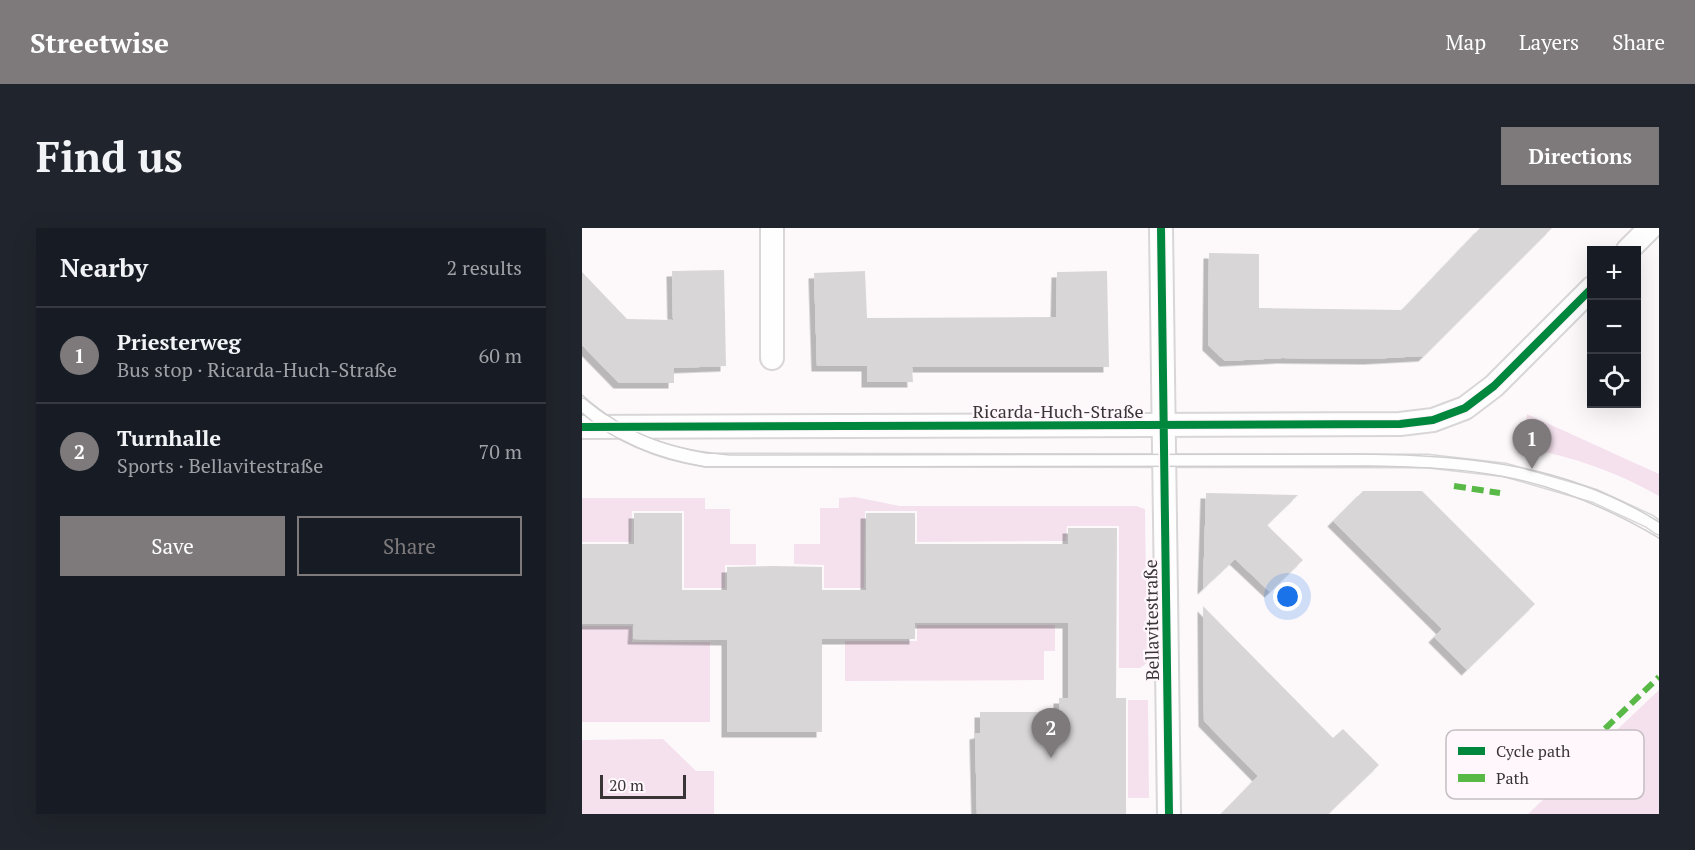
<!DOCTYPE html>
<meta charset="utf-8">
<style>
:root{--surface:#171b24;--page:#20242c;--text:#f1f3f6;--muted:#9ea1a6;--line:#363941;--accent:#7e7a7c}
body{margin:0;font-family:"PT Serif",serif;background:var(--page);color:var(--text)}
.controls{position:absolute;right:18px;top:18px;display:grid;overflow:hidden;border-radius:0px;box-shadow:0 6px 24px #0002}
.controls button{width:54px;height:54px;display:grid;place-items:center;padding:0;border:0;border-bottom:2px solid var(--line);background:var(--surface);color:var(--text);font:30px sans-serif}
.scale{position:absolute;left:18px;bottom:15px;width:86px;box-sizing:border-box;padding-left:6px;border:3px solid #393537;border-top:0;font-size:16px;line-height:21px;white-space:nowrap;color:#393537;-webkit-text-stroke:4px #fff7fc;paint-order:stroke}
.you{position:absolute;left:706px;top:369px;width:21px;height:21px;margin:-15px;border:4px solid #fff;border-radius:50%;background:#1a73e8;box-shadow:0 0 0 9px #1a73e833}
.badge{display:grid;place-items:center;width:39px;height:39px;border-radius:50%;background:var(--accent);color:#fff;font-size:20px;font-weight:700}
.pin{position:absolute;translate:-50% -50px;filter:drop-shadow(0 2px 3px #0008)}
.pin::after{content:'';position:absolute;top:32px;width:21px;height:18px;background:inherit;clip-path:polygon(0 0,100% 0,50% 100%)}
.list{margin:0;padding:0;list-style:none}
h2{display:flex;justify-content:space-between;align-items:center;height:78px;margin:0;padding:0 24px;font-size:26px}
h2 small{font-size:20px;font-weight:400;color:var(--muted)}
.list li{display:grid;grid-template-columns:39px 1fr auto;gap:18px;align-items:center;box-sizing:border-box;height:96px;padding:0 24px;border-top:2px solid var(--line)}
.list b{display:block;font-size:22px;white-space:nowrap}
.list p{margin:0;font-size:20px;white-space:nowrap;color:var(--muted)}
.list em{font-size:20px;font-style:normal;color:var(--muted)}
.actions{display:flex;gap:12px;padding:18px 24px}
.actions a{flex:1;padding:14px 0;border:2px solid var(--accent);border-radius:0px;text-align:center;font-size:21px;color:var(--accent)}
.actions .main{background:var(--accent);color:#fff}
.icon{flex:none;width:33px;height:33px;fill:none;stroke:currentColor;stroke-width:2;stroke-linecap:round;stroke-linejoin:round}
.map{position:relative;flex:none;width:1077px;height:586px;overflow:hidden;border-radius:0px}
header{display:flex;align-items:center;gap:36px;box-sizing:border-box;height:84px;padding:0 30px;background:var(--accent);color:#fff}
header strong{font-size:28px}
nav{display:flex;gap:33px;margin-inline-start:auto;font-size:21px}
.intro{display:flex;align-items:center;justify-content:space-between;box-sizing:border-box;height:144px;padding:0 36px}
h1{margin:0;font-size:42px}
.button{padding:15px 27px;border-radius:0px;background:var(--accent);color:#fff;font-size:21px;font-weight:700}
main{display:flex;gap:36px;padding:0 36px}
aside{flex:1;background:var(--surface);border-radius:0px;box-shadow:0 6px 24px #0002}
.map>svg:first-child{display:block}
.green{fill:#f4e1ed}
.building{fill:#d9d6d8;filter:url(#shadow)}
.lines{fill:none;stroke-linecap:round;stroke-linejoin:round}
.lane-casing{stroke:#d9d6d8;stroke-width:15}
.street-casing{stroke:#d9d6d8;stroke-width:26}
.lane{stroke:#fffefe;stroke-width:12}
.street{stroke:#fffefe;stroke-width:22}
.tram{stroke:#d0cfd0;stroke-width:1.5}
.quiet{stroke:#58b947;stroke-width:6;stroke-dasharray:12 6;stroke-linecap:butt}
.cycleway-casing{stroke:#fff7fc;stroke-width:11}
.cycleway{stroke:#00873e;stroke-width:8}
.labels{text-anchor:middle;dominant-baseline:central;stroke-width:4.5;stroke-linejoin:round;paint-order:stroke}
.street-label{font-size:18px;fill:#393537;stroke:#fff7fc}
.key{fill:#fff7fc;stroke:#c4bdc1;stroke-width:1.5}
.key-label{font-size:16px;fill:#393537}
</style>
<header>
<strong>Streetwise</strong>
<nav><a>Map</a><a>Layers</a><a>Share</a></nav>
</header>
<div class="intro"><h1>Find us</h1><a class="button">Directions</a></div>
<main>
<aside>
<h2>Nearby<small>2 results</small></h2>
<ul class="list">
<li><span class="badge">1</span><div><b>Priesterweg</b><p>Bus stop · Ricarda-Huch-Straße</p></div><em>60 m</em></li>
<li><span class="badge">2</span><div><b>Turnhalle</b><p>Sports · Bellavitestraße</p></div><em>70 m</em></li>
</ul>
<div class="actions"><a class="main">Save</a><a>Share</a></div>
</aside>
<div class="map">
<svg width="1077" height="586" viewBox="0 0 1077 586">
<defs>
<filter id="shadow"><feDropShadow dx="-5.5" dy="5.5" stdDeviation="0" flood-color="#0004"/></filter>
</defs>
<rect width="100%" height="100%" fill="#fdf9fb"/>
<path class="green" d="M 945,186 L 1077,246 L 1077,268 C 1033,243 988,228 939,219 Z
M 273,269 L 318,278 L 554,278 L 563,281 L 565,435 L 558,440 L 537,440 L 537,298 L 485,298 L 484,313 L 335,314 L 335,283 L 283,283 L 282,360 L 242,360 L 242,337 L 212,336 L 212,316 L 238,316 L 238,280 L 257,280 L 257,270 Z
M 0,270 L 123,270 L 123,281 L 148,281 L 148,316 L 174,316 L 174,337 L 143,337 L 143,360 L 102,360 L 102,283 L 50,283 L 49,314 L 0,314 Z
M 335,397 L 473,397 L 473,423 L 462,423 L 462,452 L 263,453 L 263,413 L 335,413 Z
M 0,398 L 50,398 L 50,414 L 128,414 L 128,494 L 0,494 Z
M 1077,462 L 1077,586 L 946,586 Z
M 546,472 L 566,472 L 567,570 L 546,570 Z
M 81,511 L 114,543 L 132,543 L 132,586 L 0,586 L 0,512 Z"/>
<path class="building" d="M 898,0 L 970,0 L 842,128 L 787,131 L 700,130 L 643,133 L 626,117 L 627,25 L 677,26 L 677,80 L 820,82 Z
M 142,42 L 144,138 L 92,140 L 92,155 L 37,155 L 0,117 L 0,44 L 45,91 L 91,92 L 90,43 Z
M 283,43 L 285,90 L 474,89 L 475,44 L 525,43 L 527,139 L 330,139 L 331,154 L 285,154 L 285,138 L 235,138 L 232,45 Z
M 781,263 L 840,263 L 953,376 L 885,442 L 852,409 L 860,401 L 751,293 Z
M 624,265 L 716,267 L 685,297 L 721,332 L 688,364 L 653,331 L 621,361 Z
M 52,285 L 100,285 L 100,362 L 145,362 L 145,339 L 192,338 L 240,339 L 240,362 L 284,362 L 284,285 L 333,285 L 333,316 L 486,316 L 486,300 L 535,300 L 534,470 L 544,470 L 544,586 L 395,586 L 393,506 L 398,505 L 398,484 L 477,484 L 477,470 L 486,470 L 486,395 L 333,395 L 333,411 L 240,411 L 240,504 L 145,504 L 145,412 L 51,411 L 52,396 L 0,396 L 0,316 L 52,316 Z
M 621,378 L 751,510 L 761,501 L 797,537 L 746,586 L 639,586 L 676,548 L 622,493 Z"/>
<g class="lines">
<g class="lane-casing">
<path id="lane" d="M 0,177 C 37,208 77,224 124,232 L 845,233 L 923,242 L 1013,268 L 1067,293 L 1077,300"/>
</g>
<g class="street-casing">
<path id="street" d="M 190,0 L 190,130
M 579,0 L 587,586
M 1046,22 L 1068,0
M 0,199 L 818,196 L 851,192 L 883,180 L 912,158 L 1010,60"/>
</g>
<use href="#lane" class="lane"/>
<use href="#street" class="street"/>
<path class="tram" d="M 0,167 C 45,207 89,222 148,227 L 780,226 C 886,227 984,236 1077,294
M 0,185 C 35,216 78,232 123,239 L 789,238 C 833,239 876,240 918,248 C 975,258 1028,281 1077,310"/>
<path class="quiet" d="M 872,258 L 918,265
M 958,563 L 1077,449"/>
<g class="cycleway-casing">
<path id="cycleway" d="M 579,0 L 587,586
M 0,199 L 818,196 L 851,192 L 883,180 L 912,158 L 1010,60"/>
</g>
<use href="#cycleway" class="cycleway"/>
</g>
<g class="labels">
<g class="street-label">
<text x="476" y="183">Ricarda-Huch-Straße</text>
<text transform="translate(569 392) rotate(-91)">Bellavitestraße</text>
</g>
</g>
<rect x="864" y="502" width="198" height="69" rx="9" class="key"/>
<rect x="876" y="519" width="27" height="8" fill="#00873e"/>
<rect x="876" y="546" width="27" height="8" fill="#58b947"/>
<g class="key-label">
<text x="914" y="529">Cycle path</text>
<text x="914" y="556">Path</text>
</g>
</svg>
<div class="controls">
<button>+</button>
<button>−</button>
<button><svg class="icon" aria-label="locate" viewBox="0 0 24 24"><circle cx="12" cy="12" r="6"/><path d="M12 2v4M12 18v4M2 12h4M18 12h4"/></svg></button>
</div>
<div class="scale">20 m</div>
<div class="you"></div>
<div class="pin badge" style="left:950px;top:241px">1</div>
<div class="pin badge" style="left:469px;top:530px">2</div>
</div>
</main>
